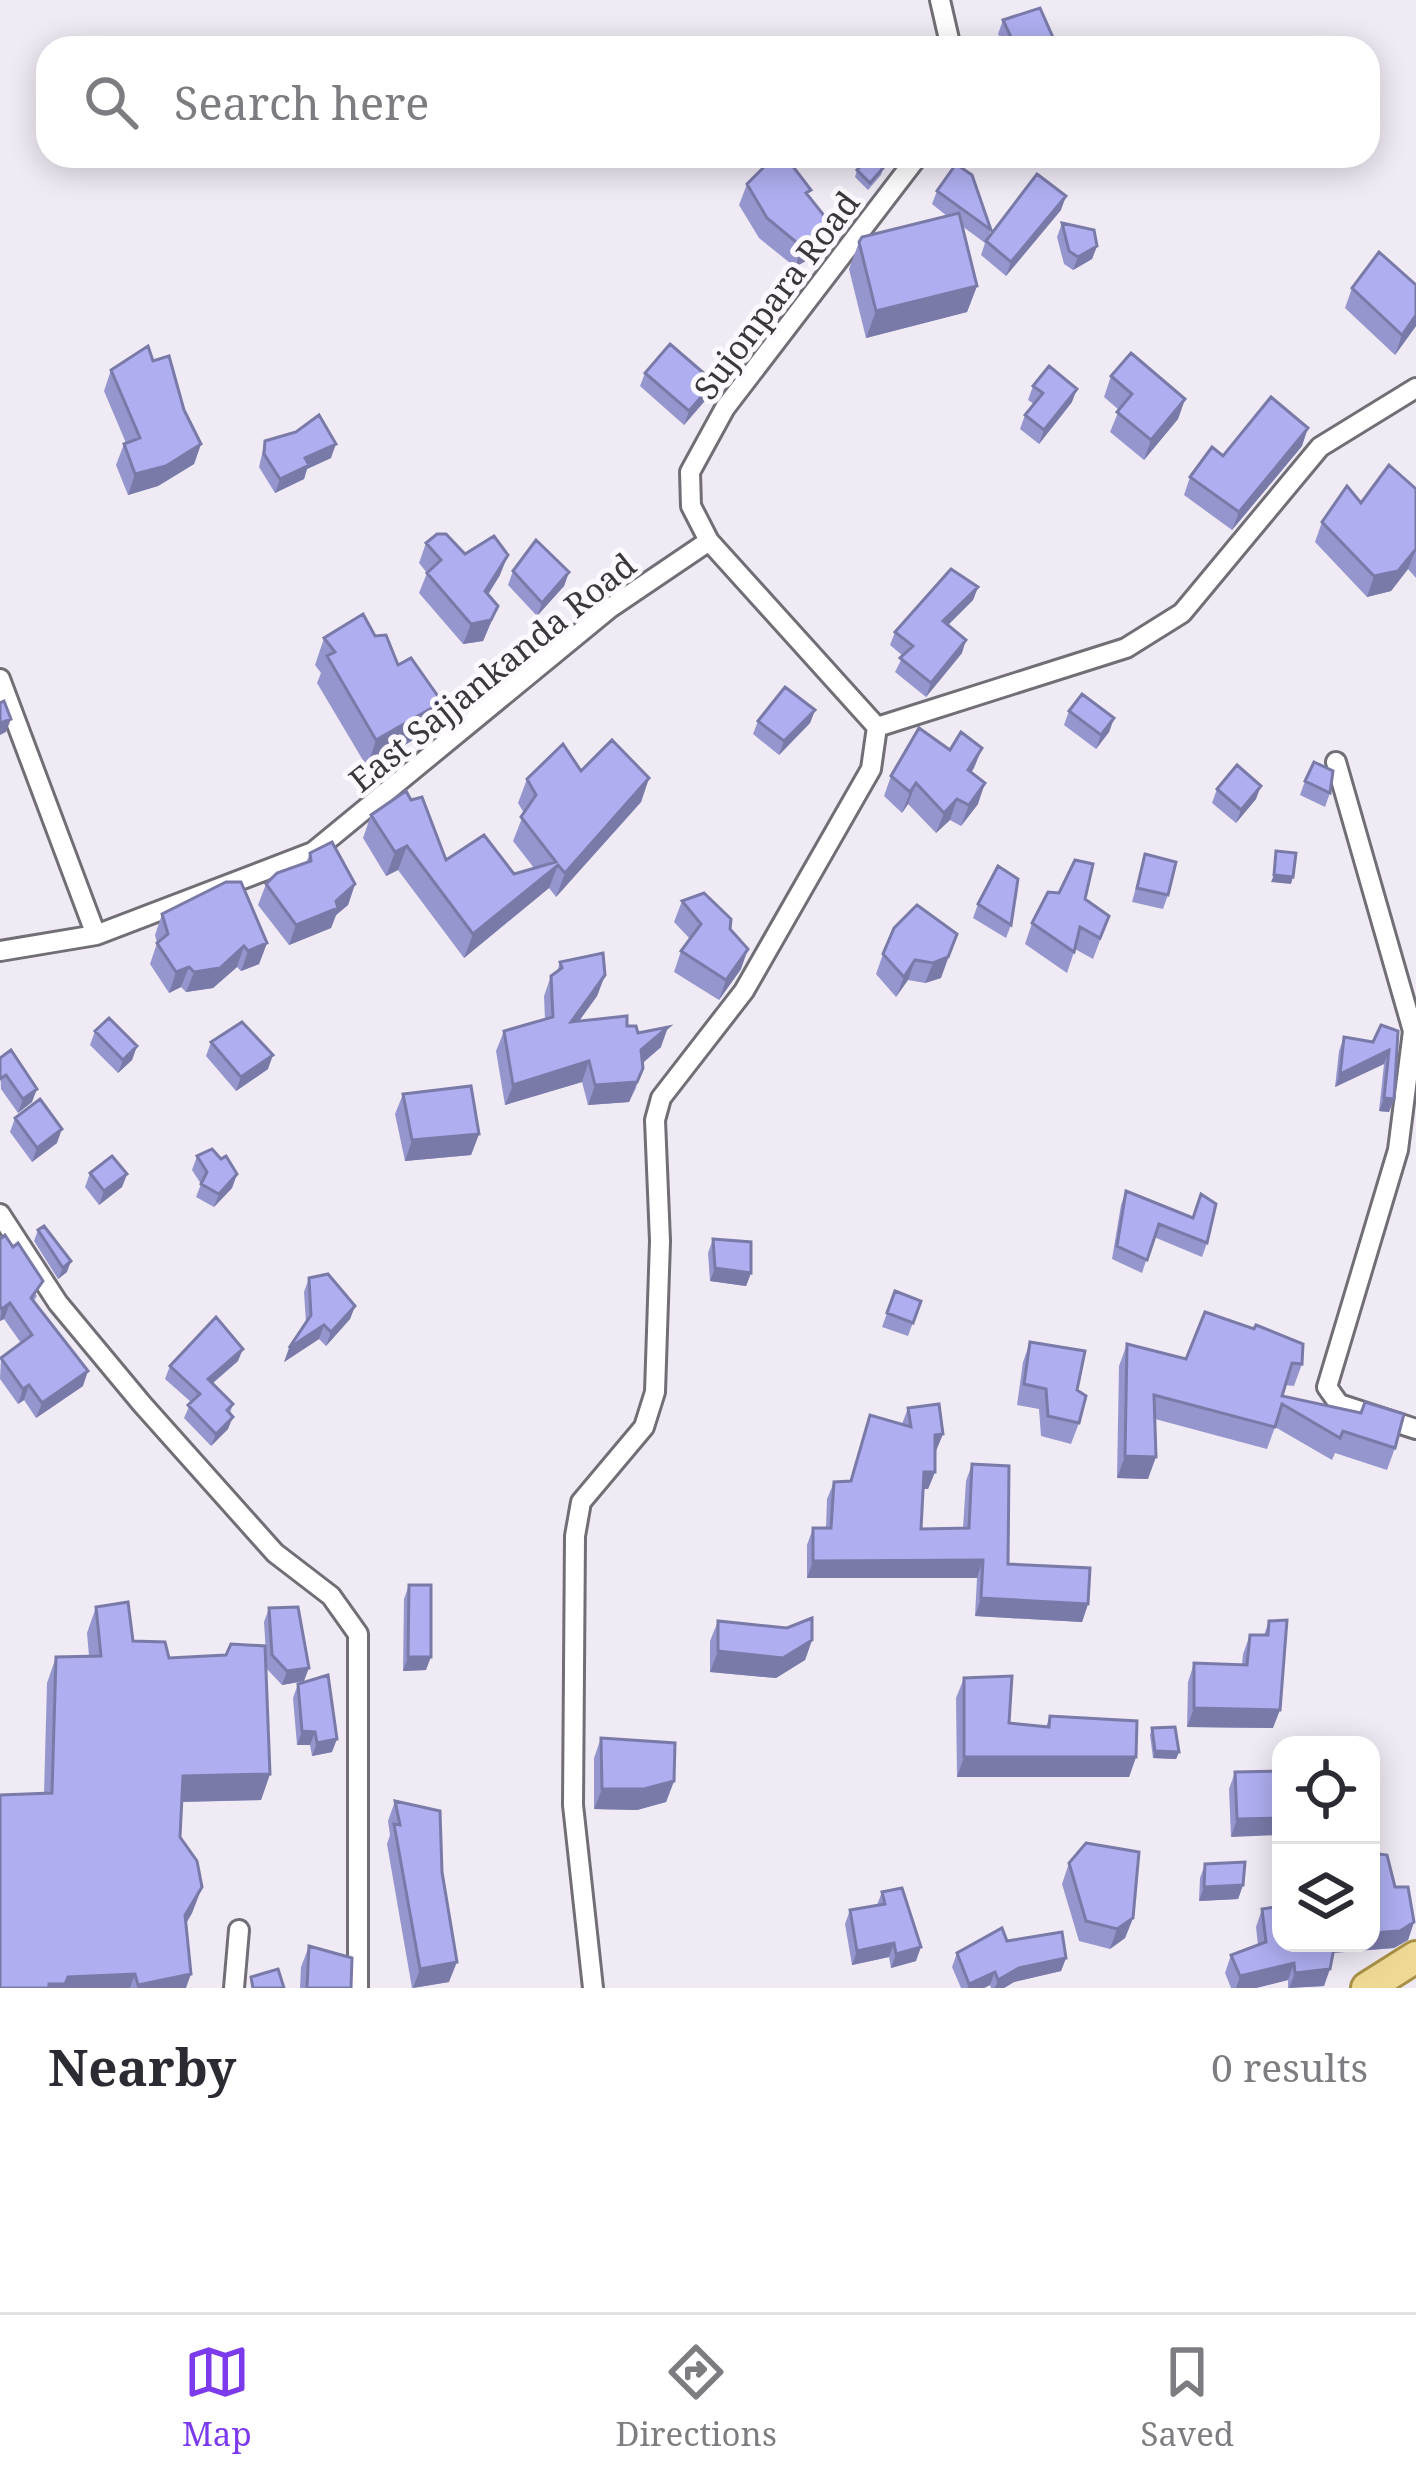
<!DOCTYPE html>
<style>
:root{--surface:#fff;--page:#f7f7f7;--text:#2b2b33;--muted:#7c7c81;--line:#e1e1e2;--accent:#7c3aed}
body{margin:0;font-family:"Noto Serif",serif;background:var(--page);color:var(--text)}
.controls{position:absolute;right:36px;bottom:36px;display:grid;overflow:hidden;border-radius:24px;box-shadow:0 6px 30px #0003}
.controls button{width:108px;height:108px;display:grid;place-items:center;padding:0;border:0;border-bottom:3px solid var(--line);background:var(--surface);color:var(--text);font:60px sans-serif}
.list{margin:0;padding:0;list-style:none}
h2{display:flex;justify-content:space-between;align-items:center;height:156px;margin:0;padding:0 48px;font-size:51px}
h2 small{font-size:39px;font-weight:400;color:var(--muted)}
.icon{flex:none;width:66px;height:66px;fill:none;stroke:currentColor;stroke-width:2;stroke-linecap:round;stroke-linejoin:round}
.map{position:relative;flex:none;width:1416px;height:1988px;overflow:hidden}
.search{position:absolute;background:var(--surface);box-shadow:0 6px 30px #0003;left:36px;right:36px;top:36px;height:132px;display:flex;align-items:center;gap:30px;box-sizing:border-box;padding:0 42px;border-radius:36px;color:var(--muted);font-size:45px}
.sheet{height:324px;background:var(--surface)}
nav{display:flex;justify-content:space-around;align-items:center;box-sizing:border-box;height:168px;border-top:3px solid var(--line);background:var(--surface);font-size:33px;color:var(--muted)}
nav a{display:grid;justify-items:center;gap:6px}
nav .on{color:var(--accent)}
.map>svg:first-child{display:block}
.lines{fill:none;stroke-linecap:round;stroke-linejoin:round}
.minor-casing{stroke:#726e76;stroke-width:24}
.primary-casing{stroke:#a89046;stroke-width:36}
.minor{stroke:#fff;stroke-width:18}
.primary{stroke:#eed994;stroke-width:30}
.wall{fill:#9696cf}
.shaded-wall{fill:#7a7aa9}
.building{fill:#afaef1;stroke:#7a7aa9;stroke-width:3}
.labels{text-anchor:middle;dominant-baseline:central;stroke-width:10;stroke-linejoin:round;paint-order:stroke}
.street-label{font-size:33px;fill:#3a383c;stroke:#fcf9ff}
</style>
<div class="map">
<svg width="1416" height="1988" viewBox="0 0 1416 1988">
<rect width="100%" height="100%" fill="#efeaf4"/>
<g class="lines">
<g class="minor-casing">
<path id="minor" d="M 940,0 L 951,48
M 0,679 L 96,935
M 877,727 L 1126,648 L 1182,613 L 1320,447 L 1416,388
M 1336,762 L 1413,1031 L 1398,1150 L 1327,1387 L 1339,1404 L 1416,1429
M 0,951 L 96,935 L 313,852 L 610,608 L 709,541
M 0,1214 L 58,1303 L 142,1404 L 275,1553 L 331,1596 L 358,1634 L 358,1988
M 234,1988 L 239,1930
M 593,1988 L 573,1805 L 575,1536 L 581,1502 L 644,1427 L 655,1392 L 660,1241 L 655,1120 L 661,1098 L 744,991 L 871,769 L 877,727 L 709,541 L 691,506 L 690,472 L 725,408 L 918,156"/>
</g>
<g class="primary-casing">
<path id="primary" d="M 1367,1988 L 1416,1957"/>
</g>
<use href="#minor" class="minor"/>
<use href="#primary" class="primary"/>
</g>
<path class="wall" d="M 1003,20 L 1053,48 L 1005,48 L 998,34 Z
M 883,168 L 881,175 L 868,190 L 855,177 L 857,170 Z
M 747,184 L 808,196 L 834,228 L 827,249 L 795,267 L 759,238 L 739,205 Z
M 937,191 L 991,230 L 988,238 L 1061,210 L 1006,276 L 981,255 L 985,243 L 962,226 L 977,286 L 967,312 L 866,338 L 849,269 L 859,242 L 947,216 L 932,204 Z
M 1062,223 L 1097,246 L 1092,259 L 1073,270 L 1064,264 L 1057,237 Z
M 1416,285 L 1416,326 L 1395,355 L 1345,308 L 1352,288 Z
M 153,361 L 184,410 L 201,444 L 194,464 L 158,486 L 128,495 L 116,465 L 124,444 L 126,443 L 104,391 L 111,370 Z
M 645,373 L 714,382 L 709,396 L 684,425 L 640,386 Z
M 1111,376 L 1185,399 L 1178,419 L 1144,460 L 1110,432 L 1119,410 L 1104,397 Z
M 1033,386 L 1072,402 L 1039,444 L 1020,429 L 1025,415 L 1034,404 L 1028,400 Z
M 265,441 L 331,458 L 307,469 L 304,479 L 275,493 L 259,467 Z
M 1302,446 L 1232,530 L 1184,495 L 1190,477 Z
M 1416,489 L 1416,578 L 1408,569 L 1391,591 L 1367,597 L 1315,542 L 1322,522 L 1361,503 Z
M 426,543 L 465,554 L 500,575 L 488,595 L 498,606 L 483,641 L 463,644 L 419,593 L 427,573 L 419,563 Z
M 513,571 L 569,572 L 564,586 L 537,616 L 508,585 Z
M 978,587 L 973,600 L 948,625 L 962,653 L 926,697 L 895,672 L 903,656 L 890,645 L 895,632 Z
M 375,636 L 398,665 L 432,729 L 367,767 L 317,683 L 321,673 L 315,665 L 324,638 Z
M 815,710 L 810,723 L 779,755 L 753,734 L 758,721 Z
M 1069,711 L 1114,718 L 1109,732 L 1096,749 L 1064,725 Z
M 982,748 L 971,773 L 978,804 L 961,826 L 950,820 L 936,833 L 908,804 L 902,813 L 884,796 L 891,776 L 950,750 Z
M 581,771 L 649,778 L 641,802 L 556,897 L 549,888 L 464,958 L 398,870 L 386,876 L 363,838 L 371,815 L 446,860 L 514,874 L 534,868 L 513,841 L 524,813 L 518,803 L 527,779 Z
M 1305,781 L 1330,793 L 1325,807 L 1300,795 Z
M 1217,789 L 1256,799 L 1236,823 L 1212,803 Z
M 310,853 L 355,884 L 348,905 L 336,915 L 331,928 L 289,945 L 258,905 L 266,884 L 306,863 Z
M 1145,854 L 1168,895 L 1163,909 L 1132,902 Z
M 1085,899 L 1109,916 L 1093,959 L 1075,949 L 1067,973 L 1025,944 L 1032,923 Z
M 682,901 L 730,929 L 741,969 L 719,1000 L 674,972 L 681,951 L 690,939 L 674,922 Z
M 978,904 L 1011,925 L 1006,938 L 973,918 Z
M 917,905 L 941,978 L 925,983 L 908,980 L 896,997 L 876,974 L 883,954 Z
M 162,914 L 267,943 L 259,964 L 241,971 L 237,967 L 213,988 L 186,992 L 181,987 L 169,993 L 150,964 L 157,943 L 155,935 Z
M 560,962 L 605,975 L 597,996 L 579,1021 L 627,1026 L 661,1047 L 643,1063 L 636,1088 L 629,1102 L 588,1105 L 582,1082 L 505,1105 L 496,1051 L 504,1031 L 545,1019 L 544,996 L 551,976 L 557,972 Z
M 95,1031 L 137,1046 L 132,1060 L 118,1073 L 90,1045 Z
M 1398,1031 L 1394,1099 L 1389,1112 L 1379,1111 L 1384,1064 L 1335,1087 L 1339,1051 L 1344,1037 L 1373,1042 Z
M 211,1042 L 268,1069 L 236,1091 L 206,1056 Z
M 0,1058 L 32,1102 L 18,1113 L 1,1089 Z
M 403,1094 L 479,1134 L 471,1155 L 405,1161 L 395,1114 Z
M 15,1118 L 57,1143 L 32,1162 L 10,1132 Z
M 197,1156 L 237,1174 L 232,1188 L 214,1207 L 196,1197 L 201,1184 L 192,1170 Z
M 90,1173 L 127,1174 L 122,1187 L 99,1205 L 85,1187 Z
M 1126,1191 L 1207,1243 L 1202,1257 L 1154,1237 L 1142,1273 L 1112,1259 L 1121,1205 Z
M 38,1230 L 67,1272 L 58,1279 L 34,1241 Z
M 0,1239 L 37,1296 L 33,1302 L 83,1386 L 36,1418 L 24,1400 L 18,1404 L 0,1379 L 1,1358 L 21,1343 L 4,1319 L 0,1321 Z
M 713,1239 L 751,1273 L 746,1286 L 710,1281 L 708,1253 Z
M 309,1278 L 355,1306 L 350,1319 L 326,1346 L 319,1339 L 284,1362 L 306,1323 L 304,1292 Z
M 921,1301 L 908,1336 L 882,1327 L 887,1313 Z
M 1205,1312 L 1302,1364 L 1294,1386 L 1285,1385 L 1282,1396 L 1395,1448 L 1387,1470 L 1335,1453 L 1332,1460 L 1275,1427 L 1267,1449 L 1155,1419 L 1148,1479 L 1117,1478 L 1119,1366 L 1127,1344 L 1186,1359 Z
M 1030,1342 L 1077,1390 L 1079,1423 L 1071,1444 L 1041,1436 L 1039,1409 L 1017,1405 L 1023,1362 Z
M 238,1361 L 212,1384 L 233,1404 L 230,1413 L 228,1429 L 211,1446 L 184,1418 L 191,1402 L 165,1379 L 170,1366 Z
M 908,1408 L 943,1434 L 935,1452 L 935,1472 L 928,1489 L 923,1489 L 921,1529 L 963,1528 L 966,1481 L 972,1464 L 1008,1564 L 1088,1604 L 1082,1622 L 975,1616 L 977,1578 L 807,1578 L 807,1545 L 813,1528 L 826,1528 L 827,1499 L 834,1482 L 850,1481 L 870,1415 L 902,1424 Z
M 409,1585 L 426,1670 L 403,1671 L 404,1599 Z
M 96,1607 L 133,1641 L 169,1658 L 270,1774 L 261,1800 L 182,1802 L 180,1837 L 202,1887 L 192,1913 L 186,1924 L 186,1988 L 0,1988 L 44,1794 L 47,1683 L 56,1657 L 89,1656 L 87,1633 Z
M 269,1608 L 304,1681 L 282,1685 L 267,1669 L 264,1622 Z
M 718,1621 L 787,1628 L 812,1640 L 805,1660 L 776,1678 L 710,1672 L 710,1641 Z
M 1269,1621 L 1273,1728 L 1187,1727 L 1188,1682 L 1194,1663 L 1242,1665 L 1243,1654 L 1250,1635 L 1264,1635 Z
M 964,1678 L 1009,1723 L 1046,1727 L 1050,1716 L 1136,1757 L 1129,1777 L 957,1777 L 956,1698 Z
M 298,1684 L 332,1752 L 312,1756 L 310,1745 L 297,1745 L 293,1698 Z
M 1152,1728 L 1179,1752 L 1176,1759 L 1153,1758 L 1150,1735 Z
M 601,1738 L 674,1781 L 666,1802 L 637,1810 L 594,1809 L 594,1758 Z
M 1281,1771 L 1231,1837 L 1229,1789 L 1235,1772 Z
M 395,1801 L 442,1872 L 449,1982 L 412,1988 L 387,1844 L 390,1835 L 388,1821 Z
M 1069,1863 L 1133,1918 L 1125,1938 L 1110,1949 L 1079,1941 L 1062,1884 Z
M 1205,1864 L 1243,1885 L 1238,1899 L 1199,1901 L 1200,1878 Z
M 1395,1887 L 1414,1922 L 1408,1940 L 1394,1948 L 1333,1953 L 1324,1986 L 1288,1988 L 1288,1980 L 1256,1988 L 1231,1988 L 1225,1973 L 1231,1955 L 1258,1945 L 1256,1927 L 1262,1909 Z
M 882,1892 L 916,1961 L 891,1968 L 889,1957 L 852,1965 L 845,1924 L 850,1910 L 877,1905 Z
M 1007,1941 L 1066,1958 L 1061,1971 L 1014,1982 L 1004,1988 L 991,1988 L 990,1985 L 984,1988 L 961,1988 L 952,1967 L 957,1953 Z
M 309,1946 L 351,1988 L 300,1988 L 301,1967 Z"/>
<path class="shaded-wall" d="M 1055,42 L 1053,48 L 1029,48 Z
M 1066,196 L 1061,210 L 1006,276 L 1011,262 Z
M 834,228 L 827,249 L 795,267 L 802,247 Z
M 1097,246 L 1092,259 L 1073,270 L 1078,257 Z
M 977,286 L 967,312 L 866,338 L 876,311 Z
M 1416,315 L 1416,326 L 1395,355 L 1402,335 Z
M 714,382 L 709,396 L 684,425 L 689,411 Z
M 1077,389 L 1072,402 L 1039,444 L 1044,430 Z
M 1185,399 L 1178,419 L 1144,460 L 1151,440 Z
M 1308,428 L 1302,446 L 1232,530 L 1239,512 Z
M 201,444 L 194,464 L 158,486 L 128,495 L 135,474 Z
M 336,444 L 331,458 L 307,469 L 304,479 L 275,493 L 280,479 L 305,458 Z
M 1416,549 L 1408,569 L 1391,591 L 1367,597 L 1374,576 Z
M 508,555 L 500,575 L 477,611 L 485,591 Z
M 569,572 L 564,586 L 537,616 L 542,603 Z
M 978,587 L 973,600 L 938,635 L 943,621 Z
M 498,606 L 483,641 L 463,644 L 471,624 Z
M 966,640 L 962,653 L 926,697 L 931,683 Z
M 442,702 L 432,729 L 367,767 L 376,740 Z
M 815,710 L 810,723 L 779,755 L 784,741 Z
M 1114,718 L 1109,732 L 1096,749 L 1101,735 Z
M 11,719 L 6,732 L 0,735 L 0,723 Z
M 982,748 L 974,768 L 960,790 L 968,770 Z
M 649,778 L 641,802 L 556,897 L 565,873 Z
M 916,783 L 908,804 L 902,813 L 910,792 Z
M 985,783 L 978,804 L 961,826 L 969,805 Z
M 1261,786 L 1256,799 L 1236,823 L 1241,810 Z
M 957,799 L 950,820 L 936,833 L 944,813 Z
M 407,846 L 398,870 L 386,876 L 395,852 Z
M 558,865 L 549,888 L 464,958 L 473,934 Z
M 1274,875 L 1293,877 L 1291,884 L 1271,882 Z
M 355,884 L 348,905 L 336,915 L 331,928 L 289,945 L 296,925 L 336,901 Z
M 957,934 L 941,978 L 925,983 L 933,963 Z
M 267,943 L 259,964 L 241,971 L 248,951 Z
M 244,946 L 237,967 L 213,988 L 186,992 L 194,972 Z
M 748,949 L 741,969 L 719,1000 L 726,980 Z
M 915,960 L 908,980 L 896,997 L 904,977 Z
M 189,967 L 181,987 L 169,993 L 176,972 Z
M 605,975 L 597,996 L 564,1042 L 571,1022 Z
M 668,1027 L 661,1047 L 634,1070 L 641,1050 Z
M 137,1046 L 132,1060 L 118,1073 L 123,1060 Z
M 1389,1050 L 1384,1064 L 1335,1087 L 1340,1074 Z
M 273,1055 L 268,1069 L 236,1091 L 241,1077 Z
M 589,1061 L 582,1082 L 505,1105 L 513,1085 Z
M 643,1068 L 629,1102 L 588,1105 L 595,1085 Z
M 37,1089 L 32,1102 L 18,1113 L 23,1099 Z
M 1384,1098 L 1394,1099 L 1389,1112 L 1379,1111 Z
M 62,1129 L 57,1143 L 32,1162 L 37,1148 Z
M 479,1134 L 471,1155 L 405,1161 L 412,1140 Z
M 127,1174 L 122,1187 L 99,1205 L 104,1191 Z
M 237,1174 L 232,1188 L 214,1207 L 219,1194 Z
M 71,1261 L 67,1272 L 58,1279 L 63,1268 Z
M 715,1268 L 751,1273 L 746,1286 L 710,1281 Z
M 10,1303 L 4,1319 L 0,1321 L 2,1309 Z
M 355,1306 L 350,1319 L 326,1346 L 331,1332 Z
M 324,1325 L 319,1339 L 284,1362 L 289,1348 Z
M 243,1349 L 238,1361 L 203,1391 L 208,1379 Z
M 88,1371 L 83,1386 L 36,1418 L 42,1403 Z
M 29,1385 L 24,1400 L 18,1404 L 23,1389 Z
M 233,1417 L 228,1429 L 211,1446 L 216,1434 Z
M 943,1434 L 936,1451 L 928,1452 L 935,1435 Z
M 1125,1456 L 1156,1457 L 1148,1479 L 1117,1478 Z
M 924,1472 L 935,1472 L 928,1489 L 917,1489 Z
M 983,1560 L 977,1578 L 807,1578 L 813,1561 Z
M 981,1598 L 1088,1604 L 1082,1622 L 975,1616 Z
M 812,1640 L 805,1660 L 776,1678 L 710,1672 L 718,1651 Z
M 408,1657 L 431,1657 L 426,1670 L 403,1671 Z
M 309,1668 L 304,1681 L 282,1685 L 287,1671 Z
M 1194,1708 L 1280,1710 L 1273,1728 L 1187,1727 Z
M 302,1731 L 315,1732 L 310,1745 L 297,1745 Z
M 337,1739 L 332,1752 L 312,1756 L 317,1743 Z
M 1155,1751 L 1179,1752 L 1176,1759 L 1153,1758 Z
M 964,1757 L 1136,1757 L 1129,1777 L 957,1777 Z
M 270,1774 L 261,1800 L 173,1802 L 183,1776 Z
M 674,1781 L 666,1802 L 637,1810 L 594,1809 L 602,1789 Z
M 1281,1818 L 1281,1835 L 1231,1837 L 1237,1819 Z
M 1243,1885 L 1238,1899 L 1199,1901 L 1204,1887 Z
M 202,1887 L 192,1913 L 175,1941 L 185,1915 Z
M 1133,1918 L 1125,1938 L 1110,1949 L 1117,1929 Z
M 1414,1922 L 1408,1940 L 1394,1948 L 1330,1953 L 1334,1943 L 1371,1943 L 1371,1933 Z
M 894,1943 L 889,1957 L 852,1965 L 857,1951 Z
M 921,1947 L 916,1961 L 891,1968 L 896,1954 Z
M 1066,1958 L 1061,1971 L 1014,1982 L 1004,1988 L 995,1988 L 998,1980 L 1019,1968 Z
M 457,1962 L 449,1982 L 413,1988 L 420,1969 Z
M 1294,1963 L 1288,1980 L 1256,1988 L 1236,1988 L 1240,1976 Z
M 1330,1969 L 1324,1986 L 1289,1988 L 1295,1973 Z
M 995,1972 L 990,1985 L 984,1988 L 968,1988 L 969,1984 Z
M 135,1974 L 130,1988 L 64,1988 L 68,1977 Z
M 191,1974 L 186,1988 L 137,1988 L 138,1985 Z
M 49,1984 L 65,1984 L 64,1988 L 47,1988 Z"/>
<path class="building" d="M 1040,8 L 1055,42 L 1029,48 L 1016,48 L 1003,20 Z
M 775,156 L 785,156 L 811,190 L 806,193 L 834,228 L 802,247 L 767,218 L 747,184 Z
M 870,156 L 876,156 L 883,168 L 870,183 L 857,170 Z
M 956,164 L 972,175 L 991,230 L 937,191 Z
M 1037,174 L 1066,196 L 1011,262 L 986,241 Z
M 959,213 L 977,286 L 876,311 L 859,242 L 862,237 Z
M 1062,223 L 1094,230 L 1097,246 L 1078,257 L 1069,251 Z
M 1379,252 L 1416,285 L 1416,315 L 1402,335 L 1352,288 Z
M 670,344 L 714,382 L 689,411 L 645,373 Z
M 148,346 L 153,361 L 169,356 L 184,410 L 201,444 L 166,466 L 135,474 L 124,444 L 140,438 L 111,370 Z
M 1131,353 L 1185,399 L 1151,440 L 1117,412 L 1132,394 L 1111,376 Z
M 1049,366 L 1077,389 L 1044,430 L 1025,415 L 1043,393 L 1033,386 Z
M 1271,397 L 1308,428 L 1239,512 L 1190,477 L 1212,447 L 1223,456 Z
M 319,415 L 336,444 L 305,458 L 309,465 L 280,479 L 264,454 L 265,441 L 296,432 Z
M 1389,465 L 1416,489 L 1416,549 L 1398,571 L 1374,576 L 1322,522 L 1347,486 L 1361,503 Z
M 437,534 L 446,534 L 465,554 L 494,536 L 508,555 L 485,591 L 498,606 L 491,620 L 471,624 L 427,573 L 441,560 L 426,543 Z
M 536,540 L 569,572 L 542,603 L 513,571 Z
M 951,569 L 978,587 L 943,621 L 966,640 L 931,683 L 900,658 L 913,646 L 895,632 Z
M 363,614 L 375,636 L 386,635 L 398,665 L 411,658 L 442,702 L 376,740 L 327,656 L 335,652 L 324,638 Z
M 785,687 L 815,710 L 784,741 L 758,721 Z
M 1082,694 L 1114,718 L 1101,735 L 1069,711 Z
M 4,701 L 11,719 L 0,723 L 0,703 Z
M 919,728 L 950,750 L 961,732 L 982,748 L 968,770 L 985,783 L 969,805 L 957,799 L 944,813 L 916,783 L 910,792 L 891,776 Z
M 612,740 L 649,778 L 565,873 L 558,865 L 473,934 L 407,846 L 395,852 L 371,815 L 406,791 L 411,800 L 422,797 L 446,860 L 484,835 L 514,874 L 556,862 L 521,817 L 536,795 L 527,779 L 563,744 L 581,771 Z
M 1314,762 L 1333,771 L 1330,793 L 1305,781 Z
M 1237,765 L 1261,786 L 1241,810 L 1217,789 Z
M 332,842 L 355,884 L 336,901 L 338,908 L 296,925 L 266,884 L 277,873 L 311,861 L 310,853 Z
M 1276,851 L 1296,853 L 1293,877 L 1274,875 Z
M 1145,854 L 1176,862 L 1168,895 L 1137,888 Z
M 1075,860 L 1093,864 L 1085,899 L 1109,916 L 1100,938 L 1080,927 L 1074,952 L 1032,923 L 1048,892 L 1059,893 Z
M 998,866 L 1018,879 L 1011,925 L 978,904 Z
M 226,882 L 241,882 L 267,943 L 248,951 L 244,946 L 220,968 L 194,972 L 189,967 L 176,972 L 157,943 L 168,934 L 162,914 Z
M 704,893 L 731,919 L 730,929 L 748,949 L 726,980 L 681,951 L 701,924 L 682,901 Z
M 917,905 L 957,934 L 948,957 L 933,963 L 915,960 L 904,977 L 883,954 L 894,928 Z
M 603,953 L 605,975 L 571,1022 L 627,1016 L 627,1026 L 636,1026 L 638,1033 L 668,1027 L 641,1050 L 643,1068 L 637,1082 L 595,1085 L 589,1061 L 513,1085 L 504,1031 L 553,1017 L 551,976 L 562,968 L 560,962 Z
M 109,1018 L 137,1046 L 123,1060 L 95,1031 Z
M 242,1022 L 273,1055 L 241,1077 L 211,1042 Z
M 1381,1025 L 1398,1031 L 1394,1099 L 1384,1098 L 1389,1050 L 1340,1074 L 1344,1037 L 1373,1042 Z
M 11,1050 L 37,1089 L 23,1099 L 6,1075 L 0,1079 L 0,1058 Z
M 471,1086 L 479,1134 L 412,1140 L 403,1094 Z
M 40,1099 L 62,1129 L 37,1148 L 15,1118 Z
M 212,1149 L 221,1159 L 226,1156 L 237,1174 L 219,1194 L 201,1184 L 207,1172 L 197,1156 Z
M 112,1156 L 127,1174 L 104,1191 L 90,1173 Z
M 1126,1191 L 1193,1218 L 1201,1194 L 1216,1204 L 1207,1243 L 1159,1224 L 1147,1260 L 1117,1246 Z
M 44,1226 L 71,1261 L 63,1268 L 38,1230 Z
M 5,1235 L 13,1247 L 18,1243 L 43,1281 L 31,1298 L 88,1371 L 42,1403 L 29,1385 L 23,1389 L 1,1358 L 32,1335 L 10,1303 L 2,1309 L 0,1306 L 0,1239 Z
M 713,1239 L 751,1242 L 751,1273 L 715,1268 Z
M 328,1274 L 355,1306 L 331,1332 L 324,1325 L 289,1348 L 311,1315 L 309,1278 Z
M 895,1291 L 921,1301 L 913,1323 L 887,1313 Z
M 1205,1312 L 1254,1329 L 1256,1325 L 1303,1344 L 1302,1364 L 1292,1363 L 1282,1396 L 1361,1413 L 1365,1402 L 1404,1414 L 1395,1448 L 1343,1431 L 1340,1438 L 1282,1404 L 1275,1427 L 1154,1395 L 1156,1457 L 1125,1456 L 1127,1344 L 1186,1359 Z
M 216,1317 L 243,1349 L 208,1379 L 233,1404 L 227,1410 L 233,1417 L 216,1434 L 188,1405 L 200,1394 L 170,1366 Z
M 1030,1342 L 1085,1351 L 1077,1390 L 1086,1396 L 1079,1423 L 1048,1416 L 1046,1389 L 1024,1384 Z
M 939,1404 L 943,1434 L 935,1435 L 935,1472 L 924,1472 L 921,1529 L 969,1528 L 972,1464 L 1009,1466 L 1008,1564 L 1090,1568 L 1088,1604 L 981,1598 L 983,1560 L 813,1561 L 813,1528 L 831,1528 L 834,1482 L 851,1481 L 870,1415 L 911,1427 L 908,1408 Z
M 409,1585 L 431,1585 L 431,1657 L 408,1657 Z
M 128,1602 L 133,1641 L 165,1642 L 169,1658 L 226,1655 L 231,1644 L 265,1646 L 270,1774 L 183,1776 L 180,1837 L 197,1861 L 202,1887 L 185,1915 L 191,1974 L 138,1985 L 135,1974 L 68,1977 L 65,1984 L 49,1984 L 49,1988 L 0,1988 L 0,1795 L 52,1793 L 56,1657 L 101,1656 L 96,1607 Z
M 298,1607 L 309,1668 L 287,1671 L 272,1655 L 269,1608 Z
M 812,1618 L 812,1640 L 783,1658 L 718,1651 L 718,1621 L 787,1628 Z
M 1287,1620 L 1280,1710 L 1194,1708 L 1194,1663 L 1247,1665 L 1250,1635 L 1268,1635 L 1269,1621 Z
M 328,1675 L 337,1739 L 317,1743 L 315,1732 L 302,1731 L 298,1684 Z
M 1012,1676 L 1009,1723 L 1049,1727 L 1050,1716 L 1137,1721 L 1136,1757 L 964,1757 L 964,1678 Z
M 1175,1727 L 1179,1752 L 1155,1751 L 1152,1728 Z
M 601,1738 L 675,1743 L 674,1781 L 644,1789 L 602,1789 Z
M 1281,1771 L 1281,1818 L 1237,1819 L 1235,1772 Z
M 395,1801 L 440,1811 L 442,1872 L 457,1962 L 420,1969 L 394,1824 L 400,1825 Z
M 1086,1843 L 1139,1852 L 1133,1918 L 1117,1929 L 1086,1921 L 1069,1863 Z
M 1371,1853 L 1387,1855 L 1395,1887 L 1408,1887 L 1414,1922 L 1400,1931 L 1371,1933 Z
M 1245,1862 L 1243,1885 L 1204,1887 L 1205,1864 Z
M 902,1888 L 921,1947 L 896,1954 L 894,1943 L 857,1951 L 850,1910 L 885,1904 L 882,1892 Z
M 1281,1906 L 1281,1943 L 1335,1943 L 1330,1969 L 1295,1973 L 1294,1963 L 1240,1976 L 1231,1955 L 1266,1942 L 1262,1909 Z
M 1002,1928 L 1007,1941 L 1062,1932 L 1066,1958 L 1019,1968 L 998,1980 L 995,1972 L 969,1984 L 957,1953 Z
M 309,1946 L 352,1958 L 351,1988 L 307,1988 Z
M 278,1969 L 284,1988 L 253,1988 L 251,1977 Z"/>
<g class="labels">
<g class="street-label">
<text transform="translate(776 295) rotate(-53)">Sujonpara Road</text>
<text transform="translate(492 672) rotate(-39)">East Sajjankanda Road</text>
</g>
</g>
</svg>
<div class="controls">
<button><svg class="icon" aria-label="locate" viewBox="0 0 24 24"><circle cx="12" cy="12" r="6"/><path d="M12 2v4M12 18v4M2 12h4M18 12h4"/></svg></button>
<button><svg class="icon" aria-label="layers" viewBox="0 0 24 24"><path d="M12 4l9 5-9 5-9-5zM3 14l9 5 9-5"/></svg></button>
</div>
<div class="search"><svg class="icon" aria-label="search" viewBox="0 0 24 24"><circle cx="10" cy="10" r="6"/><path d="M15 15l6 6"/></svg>Search here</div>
</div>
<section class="sheet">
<h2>Nearby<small>0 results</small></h2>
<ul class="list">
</ul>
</section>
<nav>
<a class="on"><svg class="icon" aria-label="map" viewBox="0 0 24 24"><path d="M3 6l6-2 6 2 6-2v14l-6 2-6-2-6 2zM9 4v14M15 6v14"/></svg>Map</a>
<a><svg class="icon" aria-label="directions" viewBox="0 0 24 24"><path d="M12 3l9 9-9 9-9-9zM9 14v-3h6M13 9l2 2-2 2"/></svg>Directions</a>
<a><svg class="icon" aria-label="saved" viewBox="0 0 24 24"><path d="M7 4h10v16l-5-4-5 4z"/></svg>Saved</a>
</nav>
